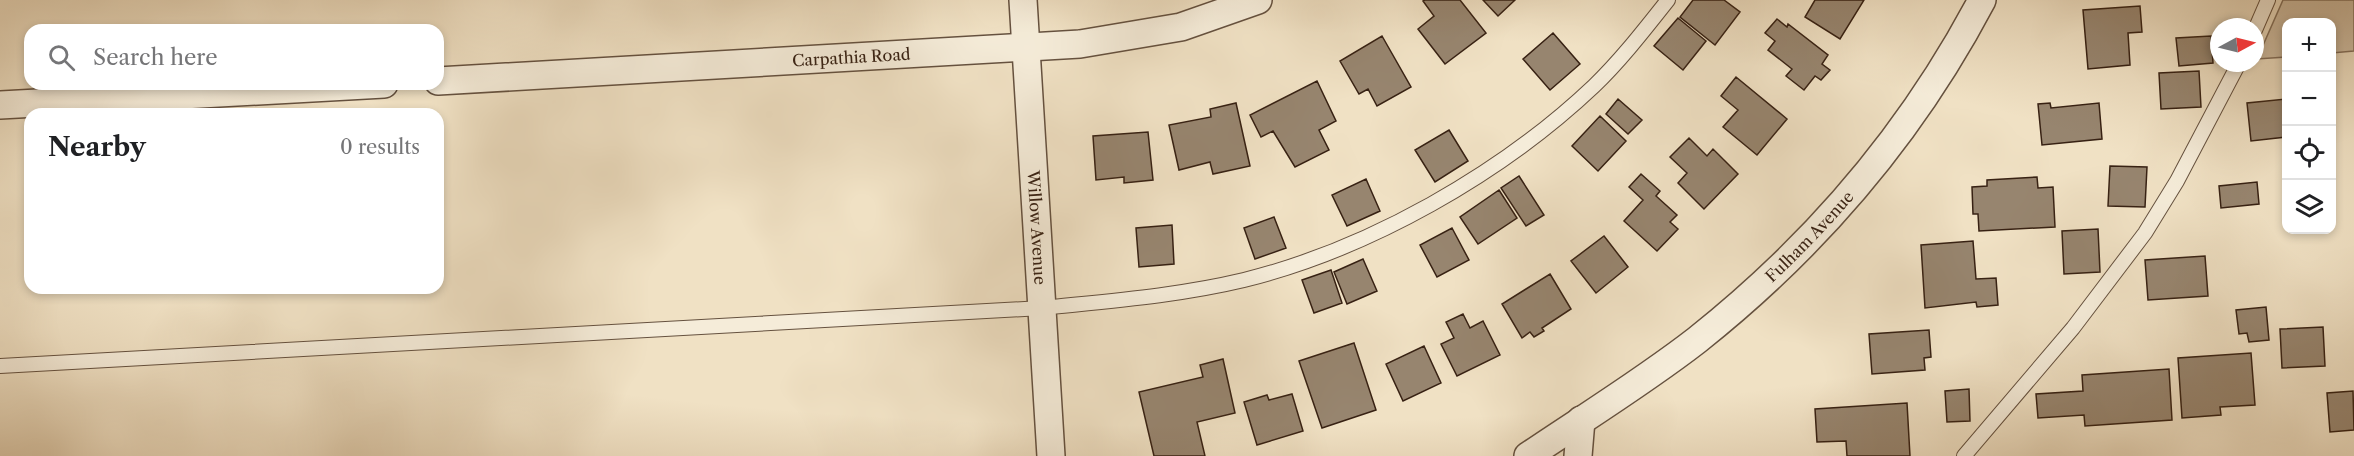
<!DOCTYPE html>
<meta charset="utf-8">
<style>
:root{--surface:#fff;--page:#f2f2f2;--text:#202124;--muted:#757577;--line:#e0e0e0}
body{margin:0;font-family:"Libre Caslon Text",serif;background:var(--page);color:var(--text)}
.controls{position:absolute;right:18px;top:18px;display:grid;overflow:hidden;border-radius:12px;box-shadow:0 3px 9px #0003}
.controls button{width:54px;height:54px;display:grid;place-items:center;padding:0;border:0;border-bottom:2px solid var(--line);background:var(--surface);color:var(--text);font:30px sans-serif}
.compass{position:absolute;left:2210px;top:18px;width:54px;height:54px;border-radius:50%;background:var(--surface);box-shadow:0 3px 9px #0003;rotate:83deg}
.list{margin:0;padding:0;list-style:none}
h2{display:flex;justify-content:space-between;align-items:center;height:78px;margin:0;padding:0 24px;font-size:26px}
h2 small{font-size:20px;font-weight:400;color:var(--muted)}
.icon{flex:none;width:33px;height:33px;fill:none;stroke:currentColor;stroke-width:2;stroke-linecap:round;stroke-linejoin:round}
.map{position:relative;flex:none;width:2354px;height:456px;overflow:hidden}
.search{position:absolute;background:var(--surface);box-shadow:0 3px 9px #0003;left:24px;top:24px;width:420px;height:66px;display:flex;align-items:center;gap:15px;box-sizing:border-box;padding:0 21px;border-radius:18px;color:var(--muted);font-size:22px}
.panel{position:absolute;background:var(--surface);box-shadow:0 3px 9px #0003;left:24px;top:108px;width:420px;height:186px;border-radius:18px}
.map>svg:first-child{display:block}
.green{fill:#d1c0a6;stroke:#84705c;stroke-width:1.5}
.building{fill:#97856f;stroke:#372113;stroke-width:1.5}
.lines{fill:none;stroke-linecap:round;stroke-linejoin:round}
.service-casing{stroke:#65513f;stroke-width:16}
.minor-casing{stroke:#65513f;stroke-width:30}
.service{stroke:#f5ecd9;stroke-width:14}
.minor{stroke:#f5ecd9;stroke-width:27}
.labels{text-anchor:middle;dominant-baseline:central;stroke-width:4.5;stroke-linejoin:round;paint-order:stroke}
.street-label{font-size:16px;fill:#372113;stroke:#f5ecd9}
</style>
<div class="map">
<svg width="2354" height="456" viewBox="0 0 2354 456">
<rect width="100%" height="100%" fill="#f0e1c4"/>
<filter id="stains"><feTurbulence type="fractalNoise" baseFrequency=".00333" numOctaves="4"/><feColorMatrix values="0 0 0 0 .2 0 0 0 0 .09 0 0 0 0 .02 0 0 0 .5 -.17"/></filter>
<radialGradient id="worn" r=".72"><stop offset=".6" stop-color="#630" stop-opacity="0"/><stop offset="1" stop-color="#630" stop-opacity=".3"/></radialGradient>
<path class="green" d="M 2283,0 L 2354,0 L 2354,51 L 2332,53 L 2332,22 L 2286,22 L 2286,57 L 2257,59 Z"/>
<path class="building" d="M 1425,0 L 1460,0 L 1486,33 L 1445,64 L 1418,29 L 1434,16 L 1423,1 Z
M 1483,0 L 1515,0 L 1498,16 Z
M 1693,0 L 1724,0 L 1740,12 L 1715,45 L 1680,17 Z
M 1815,0 L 1864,0 L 1840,39 L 1805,17 Z
M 2140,6 L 2142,32 L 2128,33 L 2130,65 L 2088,69 L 2083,10 Z
M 1678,18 L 1706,41 L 1683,70 L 1654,46 Z
M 1777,19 L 1787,27 L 1788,24 L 1828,55 L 1822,64 L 1830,70 L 1821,80 L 1815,76 L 1804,90 L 1786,76 L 1792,69 L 1768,50 L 1775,41 L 1765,33 Z
M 1553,33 L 1580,64 L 1550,90 L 1523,59 Z
M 1382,36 L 1411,87 L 1377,106 L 1368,89 L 1359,94 L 1340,61 Z
M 2211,36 L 2213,63 L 2179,66 L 2176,38 Z
M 2199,71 L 2201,107 L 2161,109 L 2159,73 Z
M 1736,77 L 1787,119 L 1757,155 L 1723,127 L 1738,110 L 1721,96 Z
M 1317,81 L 1336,121 L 1319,130 L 1329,150 L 1295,167 L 1273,131 L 1261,137 L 1250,115 Z
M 1618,99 L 1642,120 L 1628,134 L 1606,114 Z
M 2286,99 L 2286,137 L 2251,141 L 2247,103 Z
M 1236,103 L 1250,166 L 1213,174 L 1210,162 L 1179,170 L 1169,125 L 1211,117 L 1210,109 Z
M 2050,103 L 2051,108 L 2099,103 L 2102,139 L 2042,145 L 2038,104 Z
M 1600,116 L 1626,141 L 1598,171 L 1572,146 Z
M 1449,130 L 1468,161 L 1435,182 L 1415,150 Z
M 1148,132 L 1153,180 L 1124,183 L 1124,177 L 1096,180 L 1093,136 Z
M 1689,138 L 1707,156 L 1713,149 L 1738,174 L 1704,209 L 1678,183 L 1687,173 L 1670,157 Z
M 2110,166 L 2147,167 L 2145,207 L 2108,206 Z
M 1641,174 L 1660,191 L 1656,196 L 1677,215 L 1670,222 L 1678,229 L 1657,251 L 1624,221 L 1643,200 L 1629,187 Z
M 1519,176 L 1544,215 L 1526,226 L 1501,188 Z
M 2037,177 L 2038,188 L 2053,187 L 2055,227 L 1979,231 L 1978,214 L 1973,214 L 1972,187 L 1987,186 L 1987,180 Z
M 1366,179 L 1380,211 L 1347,226 L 1332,195 Z
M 2257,182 L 2259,204 L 2221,208 L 2219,186 Z
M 1499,190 L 1517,218 L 1478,244 L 1460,217 Z
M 1274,217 L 1286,248 L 1255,259 L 1244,228 Z
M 1172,225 L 1174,264 L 1139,267 L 1136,228 Z
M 1452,228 L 1469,260 L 1437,277 L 1420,245 Z
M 2098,229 L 2100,272 L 2064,274 L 2062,231 Z
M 1604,236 L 1628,267 L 1596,293 L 1571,261 Z
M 1973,241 L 1976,279 L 1996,278 L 1998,305 L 1977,307 L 1976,302 L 1925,308 L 1921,245 Z
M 2205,256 L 2208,296 L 2148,300 L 2145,260 Z
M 1363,259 L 1377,291 L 1347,304 L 1334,272 Z
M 1331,270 L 1342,303 L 1314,313 L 1302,280 Z
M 1550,274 L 1571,309 L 1542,328 L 1544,331 L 1534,337 L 1530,332 L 1522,338 L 1502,304 Z
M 2266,307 L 2269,340 L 2249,342 L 2247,333 L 2239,334 L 2236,310 Z
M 1463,314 L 1470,328 L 1483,321 L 1500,355 L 1457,376 L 1441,344 L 1454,338 L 1446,322 Z
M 2323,327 L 2325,366 L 2282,368 L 2280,329 Z
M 1929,330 L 1931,357 L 1924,358 L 1925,370 L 1872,374 L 1869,334 Z
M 1354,343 L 1376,410 L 1322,428 L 1299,361 Z
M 1424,346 L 1441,383 L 1403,401 L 1386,364 Z
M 2251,353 L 2255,405 L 2220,407 L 2221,415 L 2182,418 L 2178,358 Z
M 1223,359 L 1235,413 L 1197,422 L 1205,456 L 1154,456 L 1139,392 L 1203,377 L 1200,365 Z
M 2169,369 L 2172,420 L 2085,426 L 2084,415 L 2038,418 L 2036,394 L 2083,391 L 2082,375 Z
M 1969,389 L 1970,421 L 1947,422 L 1945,391 Z
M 2353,391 L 2354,430 L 2330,432 L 2327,393 Z
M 1292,394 L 1303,431 L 1257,445 L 1244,402 L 1267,395 L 1269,400 Z
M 1907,403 L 1910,456 L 1847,456 L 1846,441 L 1817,442 L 1815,409 Z"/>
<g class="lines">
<g class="service-casing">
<path id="service" d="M 2255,30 L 2268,0
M 0,366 L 1042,308 C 1109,301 1177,296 1244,280 C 1369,249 1501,174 1594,86 C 1621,60 1645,29 1668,0
M 1964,456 L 2073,328 L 2145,233 L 2177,181 L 2239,63"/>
</g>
<g class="minor-casing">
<g id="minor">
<path id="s1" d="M 1023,0 L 1051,456"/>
<path id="s2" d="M 438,81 L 1080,44 L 1181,27 L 1258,0"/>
<path d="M 0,105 L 384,84"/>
<path id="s3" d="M 1528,456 C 1584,418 1643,382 1697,340 C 1814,247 1912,133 1982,0"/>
<path d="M 1578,456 L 1581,420"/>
</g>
</g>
<use href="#service" class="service"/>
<use href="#minor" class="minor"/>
</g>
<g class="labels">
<g class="street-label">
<text stroke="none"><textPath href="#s2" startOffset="414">Carpathia Road</textPath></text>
<text stroke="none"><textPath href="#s1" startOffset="228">Willow Avenue</textPath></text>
<text stroke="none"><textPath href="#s3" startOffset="358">Fulham Avenue</textPath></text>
</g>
</g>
<rect width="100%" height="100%" filter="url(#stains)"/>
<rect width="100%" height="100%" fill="url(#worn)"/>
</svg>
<div class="controls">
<button>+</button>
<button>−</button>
<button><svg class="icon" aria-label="locate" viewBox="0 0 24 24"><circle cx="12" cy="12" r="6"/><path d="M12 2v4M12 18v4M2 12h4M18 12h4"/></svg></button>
<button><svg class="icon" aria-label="layers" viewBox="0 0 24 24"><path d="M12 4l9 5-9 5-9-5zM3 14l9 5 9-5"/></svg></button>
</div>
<svg class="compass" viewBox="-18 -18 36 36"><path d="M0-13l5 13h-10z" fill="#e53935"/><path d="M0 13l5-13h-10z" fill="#757577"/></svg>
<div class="search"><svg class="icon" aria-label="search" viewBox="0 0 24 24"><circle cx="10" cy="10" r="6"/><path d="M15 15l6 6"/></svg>Search here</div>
<section class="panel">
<h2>Nearby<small>0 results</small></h2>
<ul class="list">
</ul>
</section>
</div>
